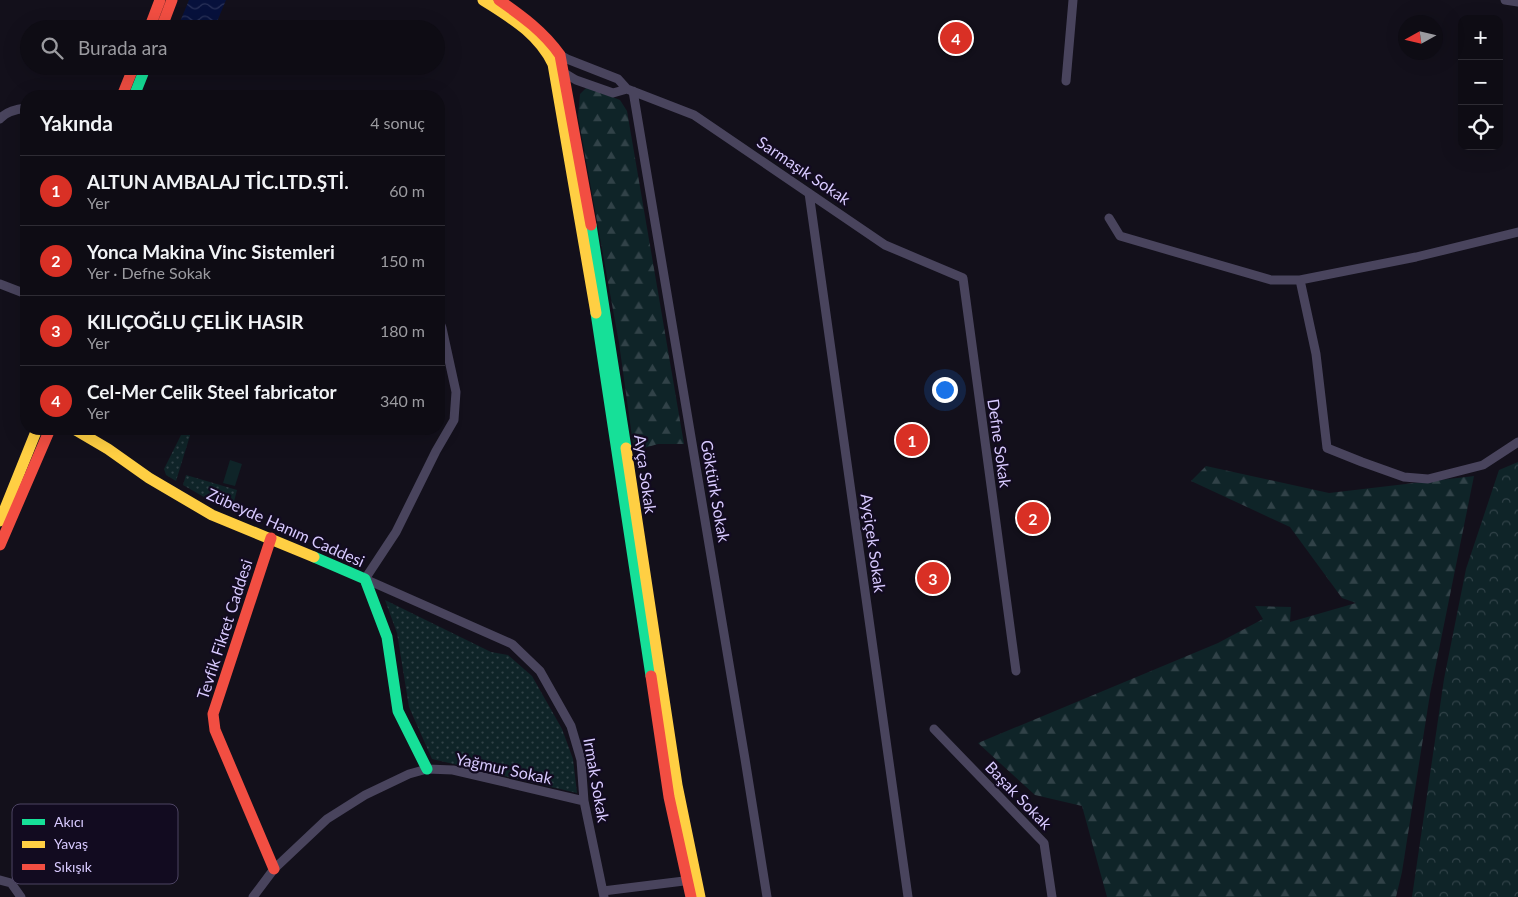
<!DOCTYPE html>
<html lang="tr">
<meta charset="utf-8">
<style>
:root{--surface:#0e0c14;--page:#1c1a22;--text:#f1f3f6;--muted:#9b9ba0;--line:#2e2c34;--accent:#d93025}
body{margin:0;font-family:Lato,sans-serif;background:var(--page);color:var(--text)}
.controls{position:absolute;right:15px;top:15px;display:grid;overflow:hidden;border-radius:10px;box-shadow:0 5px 20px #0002}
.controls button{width:45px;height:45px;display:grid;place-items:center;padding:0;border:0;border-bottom:1px solid var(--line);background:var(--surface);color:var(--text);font:25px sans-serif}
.compass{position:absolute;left:1398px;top:15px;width:45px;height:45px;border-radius:50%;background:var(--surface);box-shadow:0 5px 20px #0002;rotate:262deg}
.you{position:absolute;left:944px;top:389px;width:18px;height:18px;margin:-12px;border:4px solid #fff;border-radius:50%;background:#1a73e8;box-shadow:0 0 0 8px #1a73e833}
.badge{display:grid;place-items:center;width:32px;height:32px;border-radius:50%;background:var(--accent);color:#fff;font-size:16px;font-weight:700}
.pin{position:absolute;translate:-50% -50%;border:2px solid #fff;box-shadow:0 1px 5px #0006}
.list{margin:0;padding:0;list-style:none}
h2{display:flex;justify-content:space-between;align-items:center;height:65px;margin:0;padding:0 20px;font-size:21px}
h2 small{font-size:16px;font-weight:400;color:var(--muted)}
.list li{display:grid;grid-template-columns:32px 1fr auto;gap:15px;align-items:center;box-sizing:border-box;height:70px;padding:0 20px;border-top:1px solid var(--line)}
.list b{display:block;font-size:19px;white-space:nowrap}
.list p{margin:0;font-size:16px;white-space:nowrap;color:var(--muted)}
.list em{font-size:16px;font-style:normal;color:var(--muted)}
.icon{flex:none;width:28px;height:28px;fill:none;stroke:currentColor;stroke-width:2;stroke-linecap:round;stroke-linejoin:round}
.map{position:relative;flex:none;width:1518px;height:897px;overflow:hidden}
.search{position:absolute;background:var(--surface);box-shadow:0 5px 20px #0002;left:20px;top:20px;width:425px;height:55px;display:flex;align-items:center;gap:12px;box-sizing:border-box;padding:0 18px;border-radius:28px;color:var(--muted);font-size:19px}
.panel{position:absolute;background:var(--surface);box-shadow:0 5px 20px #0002;left:20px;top:90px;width:425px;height:345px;border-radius:20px}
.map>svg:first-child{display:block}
.grass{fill:url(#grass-dots)}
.forest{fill:url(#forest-firs)}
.park{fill:url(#park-crowns)}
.pitch{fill:#0f2428}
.water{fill:url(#water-waves)}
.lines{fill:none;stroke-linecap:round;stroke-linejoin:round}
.street{stroke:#49445d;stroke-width:9}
.fast{stroke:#16e098;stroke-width:11}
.slow{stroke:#ffcf43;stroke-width:11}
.jam{stroke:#f24e42;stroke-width:11}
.labels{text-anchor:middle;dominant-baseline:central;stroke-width:4.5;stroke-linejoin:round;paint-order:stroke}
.street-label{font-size:16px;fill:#d8caff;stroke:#120b20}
.key{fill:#120b20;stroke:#4d4463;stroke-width:1}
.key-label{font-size:14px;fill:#d8caff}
</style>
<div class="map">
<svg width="1518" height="897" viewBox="0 0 1518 897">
<defs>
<pattern id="grass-dots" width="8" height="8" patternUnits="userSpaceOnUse" patternTransform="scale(1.25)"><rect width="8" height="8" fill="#0f2428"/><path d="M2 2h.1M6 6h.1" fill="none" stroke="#314248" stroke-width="1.8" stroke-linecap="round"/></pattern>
<pattern id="forest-firs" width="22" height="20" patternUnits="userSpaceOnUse" patternTransform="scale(1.25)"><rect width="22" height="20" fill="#0f2428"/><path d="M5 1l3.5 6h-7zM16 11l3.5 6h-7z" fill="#314248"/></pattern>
<pattern id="park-crowns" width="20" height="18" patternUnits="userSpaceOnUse" patternTransform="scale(1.25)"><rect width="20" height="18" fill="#0f2428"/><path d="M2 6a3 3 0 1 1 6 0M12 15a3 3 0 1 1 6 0" fill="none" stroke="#314248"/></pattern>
<pattern id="water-waves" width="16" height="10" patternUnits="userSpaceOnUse" patternTransform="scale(1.25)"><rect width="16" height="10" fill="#07113c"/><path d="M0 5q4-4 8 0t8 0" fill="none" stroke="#2a3259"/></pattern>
</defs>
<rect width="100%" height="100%" fill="#13101b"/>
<path class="grass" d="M 184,429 L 192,429 L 176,481 L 166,475 L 164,469 Z
M 186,475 L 237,490 L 232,509 L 211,501 L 183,485 Z
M 385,600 L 491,652 L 508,655 L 532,676 L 562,729 L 573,759 L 577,793 L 432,759 L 409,707 L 397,633 Z"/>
<path class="forest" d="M 587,87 L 620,100 L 627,111 L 684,444 L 658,444 L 634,451 L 619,343 L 578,116 L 580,94 Z
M 1206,466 L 1329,493 L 1474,476 L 1430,694 L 1402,872 L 1396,897 L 1107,897 L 1082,806 L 1035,795 L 978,743 L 1218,643 L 1263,619 L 1255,606 L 1291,607 L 1290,622 L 1356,603 L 1342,598 L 1290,527 L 1191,481 Z"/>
<path class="park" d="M 1518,462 L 1518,897 L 1412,897 L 1444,679 L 1466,569 L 1499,470 Z"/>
<path class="pitch" d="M 230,460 L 242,464 L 235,486 L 223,483 Z"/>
<path class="water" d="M 189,0 L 226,0 L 214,29 L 177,29 Z"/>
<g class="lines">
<path class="street" d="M 1505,0 L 1518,2
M 560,55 L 567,59 L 618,79 L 627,89 L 694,115 L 885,245 L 963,278 L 1016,671
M 561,71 L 576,80 L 613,93 L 627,89
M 1066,81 L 1073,0
M 633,91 L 745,759 L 767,897
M 0,119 C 5,112 18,109 26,108
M 809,193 L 908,897
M 1109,218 L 1120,236 L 1271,280 L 1300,280 L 1416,257 L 1518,232
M 1300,280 L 1316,354 L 1327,448 L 1362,462 L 1404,477 L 1428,479 L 1483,465 L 1518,442
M 0,284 L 26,294
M 439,320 L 442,328 L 456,392 L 454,420 L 436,451 L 396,532 L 365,579 L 512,644 L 540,671 L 571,726 L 581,760 L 584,801 L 604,897
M 934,729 L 1044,843 L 1052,897
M 0,880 L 11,883 L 21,897
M 603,891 L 692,880
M 253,897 L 274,869 L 327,819 L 365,795 L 409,774 L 427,769 L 453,770 L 584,801"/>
<path class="fast" d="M 134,96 L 146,66
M 591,225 L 626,448
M 596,313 L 651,676
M 314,557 L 365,579 L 387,637 L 398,711 L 427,769"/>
<path class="slow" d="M 483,0 C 511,18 538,33 553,64 L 596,313
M 74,429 L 108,449 L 149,478 L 212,515 L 314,557
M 626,448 L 677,785 L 700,897
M 0,521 L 37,429"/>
<path class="jam" d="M 499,0 C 522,16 544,32 560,55 L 591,225
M 149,29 L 160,0
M 161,29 L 172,0
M 122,96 L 134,66
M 271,538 L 213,714 L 215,730 L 274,869
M 0,545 L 50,429
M 651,676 L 669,797 L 691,897"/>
</g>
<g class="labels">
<g class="street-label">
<text transform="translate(804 170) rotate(34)">Sarmaşık Sokak</text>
<text transform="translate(1000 443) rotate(82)">Defne Sokak</text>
<text transform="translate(646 474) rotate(82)">Ayça Sokak</text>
<text transform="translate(716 491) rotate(80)">Göktürk Sokak</text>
<text transform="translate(286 527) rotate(24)">Zübeyde Hanım Caddesi</text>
<text transform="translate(874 543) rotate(82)">Ayçiçek Sokak</text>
<text transform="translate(224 629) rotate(-72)">Tevfik Fikret Caddesi</text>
<text transform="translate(504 768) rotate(12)">Yağmur Sokak</text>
<text transform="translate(597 780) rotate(80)">Irmak Sokak</text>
<text transform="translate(1019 795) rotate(46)">Başak Sokak</text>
</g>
</g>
<rect x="12" y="804" width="166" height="80" rx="8" class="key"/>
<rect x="22" y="819" width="23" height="6" fill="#16e098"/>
<rect x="22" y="841" width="23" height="7" fill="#ffcf43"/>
<rect x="22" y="864" width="23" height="6" fill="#f24e42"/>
<g class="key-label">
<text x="54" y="827">Akıcı</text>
<text x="54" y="849">Yavaş</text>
<text x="54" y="872">Sıkışık</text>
</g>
</svg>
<div class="controls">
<button>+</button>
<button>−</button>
<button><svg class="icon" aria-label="locate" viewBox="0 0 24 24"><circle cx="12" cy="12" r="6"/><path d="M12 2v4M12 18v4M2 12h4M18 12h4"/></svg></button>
</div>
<svg class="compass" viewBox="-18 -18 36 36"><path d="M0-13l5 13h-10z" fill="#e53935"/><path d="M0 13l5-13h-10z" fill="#9b9ba0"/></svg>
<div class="you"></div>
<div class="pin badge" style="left:912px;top:440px">1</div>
<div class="pin badge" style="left:1033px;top:518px">2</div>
<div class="pin badge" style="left:933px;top:578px">3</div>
<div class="pin badge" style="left:956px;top:38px">4</div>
<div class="search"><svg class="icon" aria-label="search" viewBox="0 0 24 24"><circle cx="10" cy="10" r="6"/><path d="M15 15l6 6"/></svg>Burada ara</div>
<section class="panel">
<h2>Yakında<small>4 sonuç</small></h2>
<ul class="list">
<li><span class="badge">1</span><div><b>ALTUN AMBALAJ TİC.LTD.ŞTİ.</b><p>Yer</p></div><em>60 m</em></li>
<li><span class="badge">2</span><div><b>Yonca Makina Vinc Sistemleri</b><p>Yer · Defne Sokak</p></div><em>150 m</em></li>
<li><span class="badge">3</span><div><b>KILIÇOĞLU ÇELİK HASIR</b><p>Yer</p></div><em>180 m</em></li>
<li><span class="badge">4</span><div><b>Cel-Mer Celik Steel fabricator</b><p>Yer</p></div><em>340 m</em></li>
</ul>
</section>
</div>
